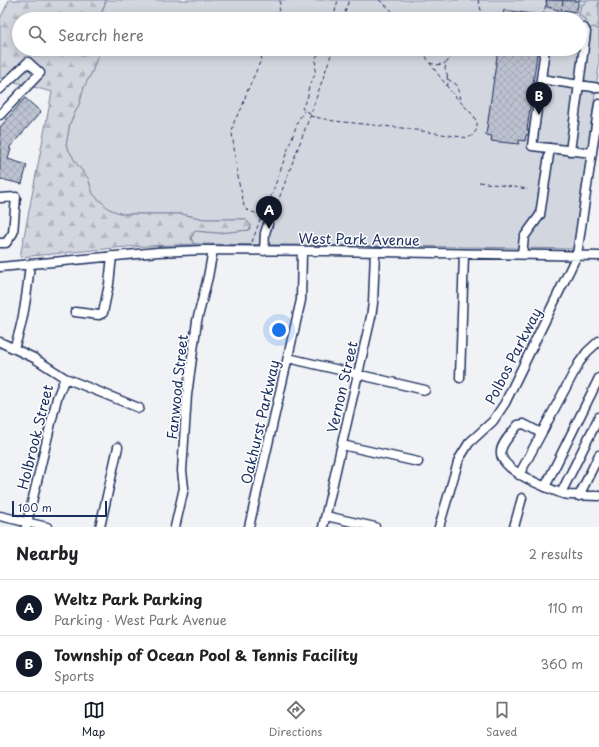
<!DOCTYPE html>
<meta charset="utf-8">
<style>
:root{--surface:#fff;--page:#f2f2f2;--text:#202124;--muted:#757577;--line:#e0e0e0;--accent:#111827}
body{margin:0;font-family:"Playpen Sans",sans-serif;background:var(--page);color:var(--text)}
.scale{position:absolute;left:12px;bottom:10px;width:95px;box-sizing:border-box;padding-left:4px;border:2px solid #1b2f5e;border-top:0;font-size:11px;line-height:14px;white-space:nowrap;color:#1b2f5e;-webkit-text-stroke:3px #fff;paint-order:stroke}
.you{position:absolute;left:279px;top:330px;width:14px;height:14px;margin:-10px;border:3px solid #fff;border-radius:50%;background:#1a73e8;box-shadow:0 0 0 6px #1a73e833}
.badge{display:grid;place-items:center;width:26px;height:26px;border-radius:50%;background:var(--accent);color:#fff;font-size:13px;font-weight:700}
.pin{position:absolute;translate:-50% -33px;filter:drop-shadow(0 1px 2px #0008)}
.pin::after{content:'';position:absolute;top:21px;width:14px;height:12px;background:inherit;clip-path:polygon(0 0,100% 0,50% 100%)}
.list{margin:0;padding:0;list-style:none}
h2{display:flex;justify-content:space-between;align-items:center;height:52px;margin:0;padding:0 16px;font-size:17px}
h2 small{font-size:13px;font-weight:400;color:var(--muted)}
.list li{display:grid;grid-template-columns:26px 1fr auto;gap:12px;align-items:center;box-sizing:border-box;height:56px;padding:0 16px;border-top:1px solid var(--line)}
.list b{display:block;font-size:15px;white-space:nowrap}
.list p{margin:0;font-size:13px;white-space:nowrap;color:var(--muted)}
.list em{font-size:13px;font-style:normal;color:var(--muted)}
.icon{flex:none;width:22px;height:22px;fill:none;stroke:currentColor;stroke-width:2;stroke-linecap:round;stroke-linejoin:round}
.map{position:relative;flex:none;width:599px;height:527px;overflow:hidden}
.search{position:absolute;background:var(--surface);box-shadow:0 2px 10px #0003;left:12px;right:12px;top:12px;height:44px;display:flex;align-items:center;gap:10px;box-sizing:border-box;padding:0 14px;border-radius:22px;color:var(--muted);font-size:15px}
.sheet{height:164px;background:var(--surface)}
nav{display:flex;justify-content:space-around;align-items:center;box-sizing:border-box;height:56px;border-top:1px solid var(--line);background:var(--surface);font-size:11px;color:var(--muted)}
nav a{display:grid;justify-items:center;gap:2px}
nav .on{color:var(--accent)}
.map>svg:first-child{display:block}
.grass{fill:#d2d6df;stroke:#76829e}
.forest{fill:url(#forest-firs);stroke:#76829e}
.building{fill:url(#building-cross-hatch);stroke:#1b2f5e}
.lines{fill:none;stroke-linecap:round;stroke-linejoin:round}
.minor-casing{stroke:#1b2f5e;stroke-width:11}
.path{stroke:#1b2f5e;stroke-width:1;stroke-dasharray:4 3;stroke-linecap:butt}
.minor{stroke:#fff;stroke-width:8}
.labels{text-anchor:middle;dominant-baseline:central;stroke-width:3;stroke-linejoin:round;paint-order:stroke}
.street-label{font-size:14px;fill:#1b2f5e;stroke:#fff}
</style>
<div class="map">
<svg width="599" height="527" viewBox="0 0 599 527">
<defs>
<pattern id="forest-firs" width="22" height="20" patternUnits="userSpaceOnUse"><rect width="22" height="20" fill="#d2d6df"/><path d="M5 1l3.5 6h-7zM16 11l3.5 6h-7z" fill="#b4b8c2"/></pattern>
<pattern id="building-cross-hatch" width="8" height="8" patternUnits="userSpaceOnUse"><rect width="8" height="8" fill="#bcc2d0"/><path d="M0 0l8 8M0 8l8-8" fill="none" stroke="#a1a7b5"/></pattern>
</defs>
<rect width="100%" height="100%" fill="#f1f2f5"/>
<filter id="ink" filterUnits="userSpaceOnUse"><feTurbulence type="fractalNoise" baseFrequency=".025" numOctaves="2"/><feDisplacementMap in="SourceGraphic" scale="8" xChannelSelector="R" yChannelSelector="G"/><feConvolveMatrix kernelMatrix="1 2 1 2 8 2 1 2 1" color-interpolation-filters="sRGB"/></filter>
<g filter="url(#ink)">
<path class="grass" d="M 106,0 L 599,0 L 599,66 L 574,247 L 571,249 L 470,247 L 196,244 L 193,243 L 191,238 L 195,231 L 218,233 L 248,230 L 251,225 L 245,219 L 204,219 L 182,214 L 122,214 L 109,209 L 93,194 L 88,178 L 76,163 L 66,145 L 70,123 L 80,102 L 84,87 L 92,72 L 100,49 L 580,49 L 580,19 L 102,19 L 101,15 Z"/>
<path class="forest" d="M 9,0 L 106,0 L 101,15 L 102,19 L 19,19 L 19,49 L 100,49 L 92,72 L 84,87 L 80,102 L 70,123 L 66,145 L 76,163 L 88,178 L 93,194 L 109,209 L 122,214 L 182,214 L 204,219 L 245,219 L 251,225 L 249,230 L 218,233 L 195,231 L 191,238 L 193,243 L 196,244 L 126,247 L 20,257 L 52,92 L 0,78 L 0,19 Z
M 586,0 L 599,0 L 599,26 L 598,29 L 595,28 L 595,27 L 590,28 L 588,26 L 585,19 L 579,15 L 581,5 L 583,5 Z"/>
<path class="building" d="M 546,0 L 578,1 L 578,6 L 576,12 L 564,10 L 564,13 L 561,13 L 558,12 L 559,10 L 547,7 Z
M 504,10 L 546,16 L 546,19 L 502,19 Z
M 498,49 L 539,49 L 539,54 L 537,54 L 532,91 L 534,91 L 533,100 L 531,100 L 527,130 L 529,130 L 528,135 L 526,135 L 525,141 L 519,140 L 519,144 L 491,141 L 492,136 L 486,135 Z
M 25,98 L 41,112 L 9,148 L 11,149 L 8,159 L 27,165 L 22,184 L 0,179 L 0,127 Z"/>
<g class="lines">
<g class="minor-casing">
<path id="minor" d="M 545,49 L 532,146 L 592,153
M 541,79 L 599,88
M 0,89 L 28,62 L 40,73 L 0,115
M 570,151 L 586,32 L 584,28 L 580,27
M 0,198 L 16,197 L 13,233 L 6,243 L 0,243
M 264,251 L 265,233 L 268,224
M 522,254 L 524,237 L 540,215 L 550,148
M 0,267 L 158,252 L 203,250 L 330,251 L 599,256
M 75,312 L 99,315 L 103,313 L 109,284 L 112,256
M 0,342 L 34,358 L 65,378 L 139,408
M 14,348 C 24,322 27,292 30,264
M 288,358 L 425,390
M 460,378 L 464,254
M 541,433 L 524,424 L 518,425 C 513,432 502,442 501,451 C 499,471 548,488 563,494 L 570,495 L 599,496
M 342,445 L 418,462
M 519,475 L 579,363 L 587,352 L 599,341
M 545,487 L 599,378
M 561,493 L 599,417
M 579,496 L 599,455
M 0,516 L 47,527
M 326,516 L 375,527
M 26,527 L 57,398 L 65,378
M 100,527 L 118,447
M 175,527 L 184,488 L 182,471 L 187,395 L 197,321 L 208,277 L 213,250
M 249,527 L 301,300 L 302,251
M 323,527 L 371,317 L 373,303 L 375,252
M 439,527 L 459,459 L 469,443 L 493,421 L 505,403 L 577,255 L 599,104
M 514,527 L 522,498"/>
</g>
<path class="path" d="M 379,0 L 389,8 L 400,19
M 478,0 L 481,10 L 479,19
M 578,0 L 581,0
M 543,16 L 547,0
M 267,19 C 278,16 280,11 280,0
M 333,19 L 338,0
M 343,19 L 349,0
M 560,19 L 563,0
M 260,49 L 262,55 L 261,60 L 246,94 L 242,108 L 238,114 L 234,122 L 232,133 L 239,184 L 242,194 L 244,207 L 247,210 L 266,217
M 458,49 L 447,62 L 445,68 L 449,80 L 457,85 L 460,100
M 430,63 L 437,65 L 446,63
M 447,76 L 448,85
M 310,113 L 305,111 L 302,108 L 308,96 L 308,90 L 315,74 L 316,57 L 324,49
M 310,116 L 334,121 L 402,128 L 468,138 L 473,135 L 477,129 L 477,123 L 474,116 L 452,93 L 429,62 L 422,49
M 479,182 L 528,189
M 271,216 L 274,212 L 310,116 L 333,49
M 252,242 L 264,209 L 269,202 L 298,121 L 304,111"/>
<use href="#minor" class="minor"/>
</g>
</g>
<g class="labels">
<g class="street-label">
<text transform="translate(359 239) rotate(1)">West Park Avenue</text>
<text transform="translate(513 356) rotate(-63)">Polbos Parkway</text>
<text transform="translate(177 387) rotate(-84)">Fanwood Street</text>
<text transform="translate(342 387) rotate(-77)">Vernon Street</text>
<text transform="translate(260 422) rotate(-77)">Oakhurst Parkway</text>
<text transform="translate(35 437) rotate(-76)">Holbrook Street</text>
</g>
</g>
</svg>
<div class="scale">100 m</div>
<div class="you"></div>
<div class="pin badge" style="left:269px;top:229px">A</div>
<div class="pin badge" style="left:539px;top:115px">B</div>
<div class="search"><svg class="icon" aria-label="search" viewBox="0 0 24 24"><circle cx="10" cy="10" r="6"/><path d="M15 15l6 6"/></svg>Search here</div>
</div>
<section class="sheet">
<h2>Nearby<small>2 results</small></h2>
<ul class="list">
<li><span class="badge">A</span><div><b>Weltz Park Parking</b><p>Parking · West Park Avenue</p></div><em>110 m</em></li>
<li><span class="badge">B</span><div><b>Township of Ocean Pool &amp; Tennis Facility</b><p>Sports</p></div><em>360 m</em></li>
</ul>
</section>
<nav>
<a class="on"><svg class="icon" aria-label="map" viewBox="0 0 24 24"><path d="M3 6l6-2 6 2 6-2v14l-6 2-6-2-6 2zM9 4v14M15 6v14"/></svg>Map</a>
<a><svg class="icon" aria-label="directions" viewBox="0 0 24 24"><path d="M12 3l9 9-9 9-9-9zM9 14v-3h6M13 9l2 2-2 2"/></svg>Directions</a>
<a><svg class="icon" aria-label="saved" viewBox="0 0 24 24"><path d="M7 4h10v16l-5-4-5 4z"/></svg>Saved</a>
</nav>
